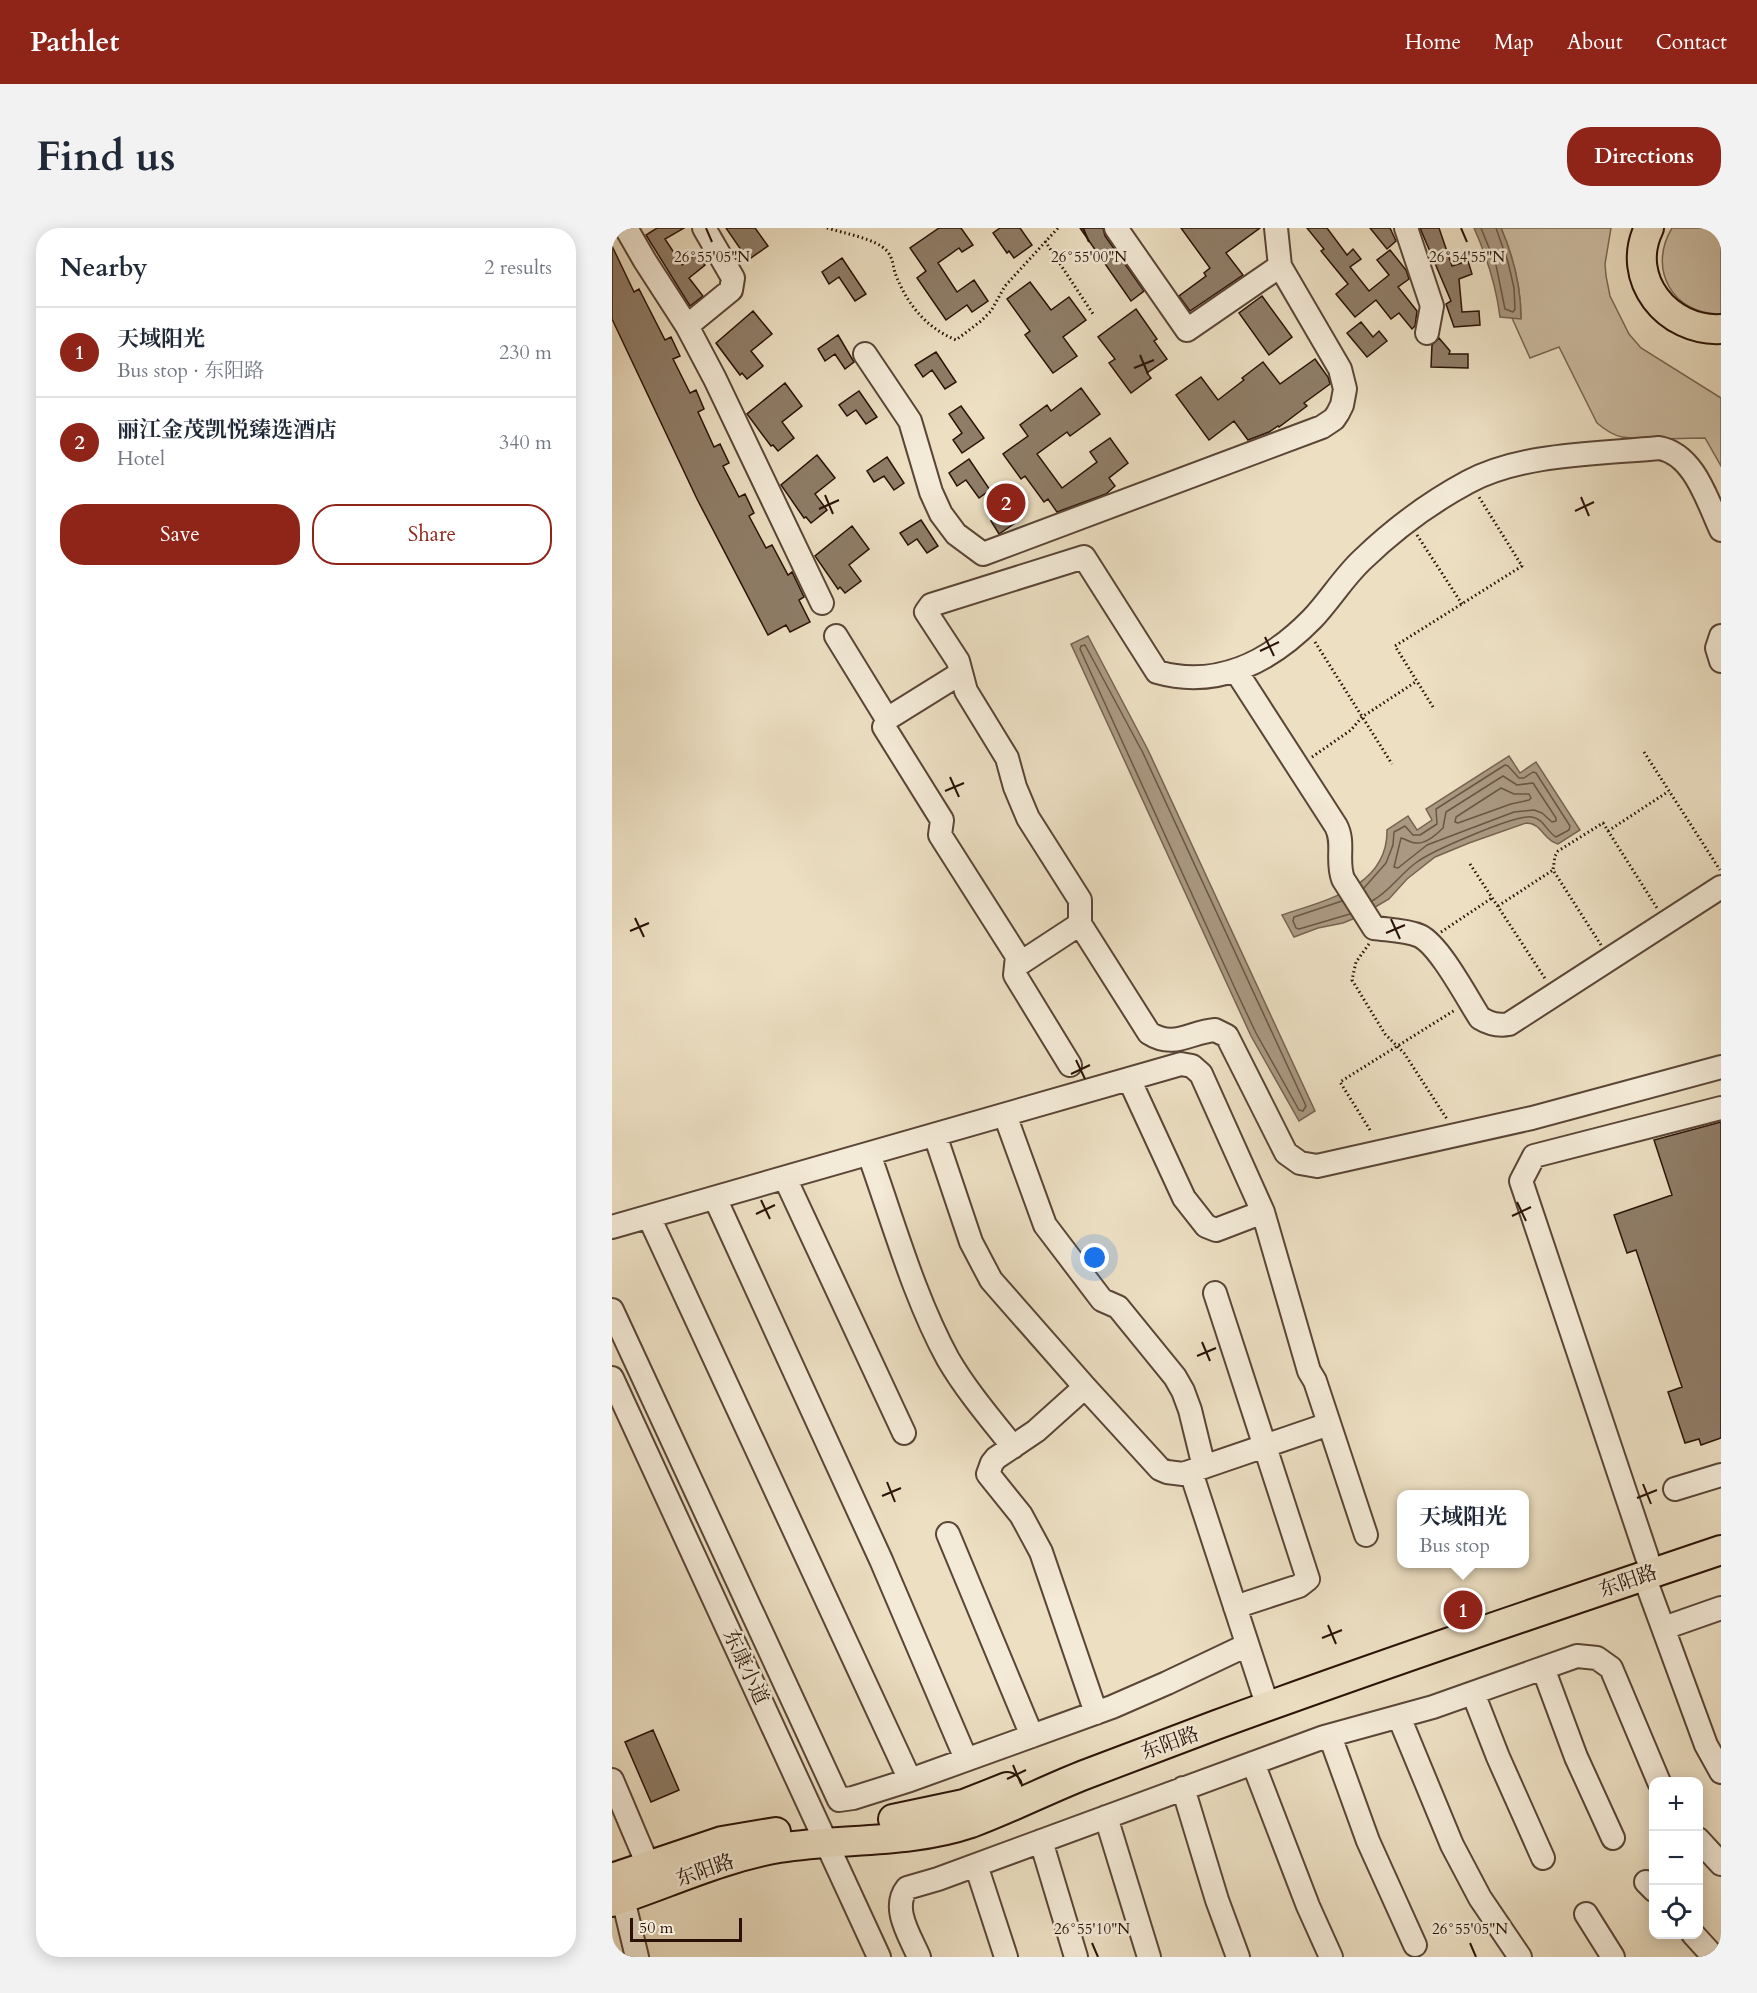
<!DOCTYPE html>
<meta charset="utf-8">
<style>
:root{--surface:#fff;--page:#f2f2f3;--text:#1f2937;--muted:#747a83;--line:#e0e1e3;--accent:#8f2418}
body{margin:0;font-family:Cardo,"Noto Serif SC",serif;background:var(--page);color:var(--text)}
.controls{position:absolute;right:18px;bottom:18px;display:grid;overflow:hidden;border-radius:12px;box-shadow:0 3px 15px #0003}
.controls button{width:54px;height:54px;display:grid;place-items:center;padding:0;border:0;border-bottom:2px solid var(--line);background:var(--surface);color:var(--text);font:30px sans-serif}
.scale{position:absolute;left:18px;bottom:15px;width:112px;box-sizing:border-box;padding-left:6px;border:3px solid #2a1207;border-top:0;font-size:16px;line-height:21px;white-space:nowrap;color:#2a1207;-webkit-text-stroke:4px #f3ead7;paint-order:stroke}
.you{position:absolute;left:483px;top:1030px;width:21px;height:21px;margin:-15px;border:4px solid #fff;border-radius:50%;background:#1a73e8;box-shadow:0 0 0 9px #1a73e833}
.badge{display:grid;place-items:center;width:39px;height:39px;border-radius:50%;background:var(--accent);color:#fff;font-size:20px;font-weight:700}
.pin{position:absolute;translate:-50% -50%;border:3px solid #fff;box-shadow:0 2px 6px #0006}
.popup{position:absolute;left:785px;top:1262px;width:132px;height:78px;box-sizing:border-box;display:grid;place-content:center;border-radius:12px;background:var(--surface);filter:drop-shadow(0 2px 4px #0005);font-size:20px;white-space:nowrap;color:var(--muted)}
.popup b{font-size:22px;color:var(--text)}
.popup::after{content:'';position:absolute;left:50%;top:100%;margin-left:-12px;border:12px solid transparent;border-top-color:var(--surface)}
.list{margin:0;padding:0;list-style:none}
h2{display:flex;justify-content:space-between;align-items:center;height:78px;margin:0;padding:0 24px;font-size:26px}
h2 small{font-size:20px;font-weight:400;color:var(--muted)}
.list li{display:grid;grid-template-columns:39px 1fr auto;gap:18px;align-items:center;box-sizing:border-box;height:90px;padding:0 24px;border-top:2px solid var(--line)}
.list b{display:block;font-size:22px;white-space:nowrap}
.list p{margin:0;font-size:20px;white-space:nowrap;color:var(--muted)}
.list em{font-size:20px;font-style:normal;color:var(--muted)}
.actions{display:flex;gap:12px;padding:18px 24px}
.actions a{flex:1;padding:14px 0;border:2px solid var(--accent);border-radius:24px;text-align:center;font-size:21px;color:var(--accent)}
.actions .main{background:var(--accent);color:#fff}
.icon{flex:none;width:33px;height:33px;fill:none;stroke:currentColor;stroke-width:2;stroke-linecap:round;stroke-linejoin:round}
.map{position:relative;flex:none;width:1109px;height:1729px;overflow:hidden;border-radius:24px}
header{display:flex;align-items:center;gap:36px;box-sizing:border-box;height:84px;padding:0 30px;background:var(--accent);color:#fff}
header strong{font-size:28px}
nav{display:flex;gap:33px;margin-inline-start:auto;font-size:21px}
.intro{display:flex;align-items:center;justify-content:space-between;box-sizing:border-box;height:144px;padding:0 36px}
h1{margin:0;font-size:42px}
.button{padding:15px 27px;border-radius:24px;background:var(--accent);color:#fff;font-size:21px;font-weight:700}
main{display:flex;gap:36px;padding:0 36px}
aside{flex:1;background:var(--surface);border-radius:24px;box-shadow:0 3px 15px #0003}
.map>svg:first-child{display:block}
.green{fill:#cbbca2;stroke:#7a6754;stroke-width:1.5}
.water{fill:#aa9982;stroke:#776351;stroke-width:1.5}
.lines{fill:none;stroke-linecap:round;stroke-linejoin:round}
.shore{stroke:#6a5644;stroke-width:1.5}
.building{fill:#8f7d68;stroke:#2a1207;stroke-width:1.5}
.minor-casing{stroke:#5a4536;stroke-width:26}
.major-casing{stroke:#2a1207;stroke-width:32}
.path{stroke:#2a1207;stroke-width:3;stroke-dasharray:1.5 3;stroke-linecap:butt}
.minor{stroke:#f3ead7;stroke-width:22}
.major{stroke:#ecdfc2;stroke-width:28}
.ticks{fill:none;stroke:#2a1207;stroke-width:2}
.labels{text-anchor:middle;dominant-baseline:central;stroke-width:5;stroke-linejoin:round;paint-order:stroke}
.street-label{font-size:20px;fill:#2a1207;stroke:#f3ead7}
.ticks-label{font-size:15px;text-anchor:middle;fill:#2a1207;stroke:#f3ead7;stroke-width:5;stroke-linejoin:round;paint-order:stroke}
</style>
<header>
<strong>Pathlet</strong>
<nav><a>Home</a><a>Map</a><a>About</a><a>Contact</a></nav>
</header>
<div class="intro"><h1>Find us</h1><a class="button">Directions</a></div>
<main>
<aside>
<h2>Nearby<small>2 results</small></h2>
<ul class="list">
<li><span class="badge">1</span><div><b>天域阳光</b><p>Bus stop · 东阳路</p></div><em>230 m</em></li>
<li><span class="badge">2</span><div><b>丽江金茂凯悦臻选酒店</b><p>Hotel</p></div><em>340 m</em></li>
</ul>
<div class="actions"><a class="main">Save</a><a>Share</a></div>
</aside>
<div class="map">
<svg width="1109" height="1729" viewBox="0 0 1109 1729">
<rect width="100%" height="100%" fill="#ecdfc2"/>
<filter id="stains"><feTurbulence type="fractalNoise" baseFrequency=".00333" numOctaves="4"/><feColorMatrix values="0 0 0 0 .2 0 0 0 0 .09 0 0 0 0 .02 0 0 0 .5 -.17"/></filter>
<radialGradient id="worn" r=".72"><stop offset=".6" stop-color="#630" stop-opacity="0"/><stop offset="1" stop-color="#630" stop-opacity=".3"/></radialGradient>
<path class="green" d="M 889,0 L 999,0 L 993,36 L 994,48 L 998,68 L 1017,106 L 1029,120 L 1109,170 L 1109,238 L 1093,210 C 1069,210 1032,213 1010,209 C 1000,207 992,201 985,195 L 947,119 L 918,130 L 900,90 L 909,90 C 909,58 902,30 889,0 Z
M 1060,0 L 1109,0 L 1109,86 C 1061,87 1035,41 1060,0 Z"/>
<path class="water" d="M 862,0 L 889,0 C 902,30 909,58 909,91 L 888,89 C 884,57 875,29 862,0 Z
M 476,408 L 536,522 L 703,883 L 687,893 L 639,808 L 459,416 Z
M 897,528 L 908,545 L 924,534 L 968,602 L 946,616 C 931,612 930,595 914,595 L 857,615 L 823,629 L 795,651 L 777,671 L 748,688 L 731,695 L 706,700 L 682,709 L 670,687 C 714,672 776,659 775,602 L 796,588 L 805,602 L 820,592 L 814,581 Z"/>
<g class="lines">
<path class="shore" d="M 869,0 L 884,37 L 893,81 L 901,84 L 903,81 L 902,60 L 896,34 L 884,0
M 473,417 L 531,525 L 694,878 L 691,883 L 687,882 L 644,805 L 626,767 L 468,421 L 469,418 Z
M 891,548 L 905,557 L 921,555 L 944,590 L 944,593 L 940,594 L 930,585 L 922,582 L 902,584 L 815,617 L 786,640 L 782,639 L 789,610 C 794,611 798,615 804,615 C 813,616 825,606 831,600 L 834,584 Z
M 889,560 L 902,566 L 917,566 L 919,570 L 917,572 L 899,576 L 846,595 L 843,594 L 844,589 Z
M 752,660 L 774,635 L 781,617 L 782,604 L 793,598 L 801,607 L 808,607 L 825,596 L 824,581 L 893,537 L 896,538 L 907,550 L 912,550 L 921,544 L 924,545 L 958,598 L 957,602 L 944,609 C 935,604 932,591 920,589 C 904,586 820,623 805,634 C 788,646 778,663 760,673
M 730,673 L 682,689 L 681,693 L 684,700 L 687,701 L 738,686"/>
</g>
<path class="building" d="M 45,0 L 72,0 L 53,11 L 70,37 L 85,26 L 93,37 L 77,50 L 91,68 L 78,78 L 34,7 Z
M 114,0 L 143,0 L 156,18 L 136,32 Z
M 327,0 L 349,0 L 361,17 L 350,24 L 347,20 L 326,35 L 345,64 L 362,52 L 376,73 L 360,84 L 355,77 L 334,92 L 305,50 L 314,43 L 298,20 Z
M 388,0 L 408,0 L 420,17 L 402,30 L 397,23 L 395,25 L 381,5 Z
M 468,0 L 491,0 L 493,8 L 532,63 L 519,73 Z
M 569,0 L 648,0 L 614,25 L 631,47 L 578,83 L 567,68 L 594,48 L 592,45 L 598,40 Z
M 695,0 L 715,0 L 735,27 L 741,21 L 749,31 L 738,39 L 757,63 L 777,47 L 765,32 L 778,22 L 794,42 L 797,51 L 786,59 L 805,83 L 803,98 L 800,101 L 787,85 L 779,91 L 764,72 L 743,89 L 724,66 L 736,56 L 709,23 L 712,21 Z
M 758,0 L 778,0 L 784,13 L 775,21 Z
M 808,0 L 827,0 L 840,38 L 856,33 L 860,46 L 847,51 L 850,84 L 867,83 L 868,97 L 842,99 L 834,76 L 839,73 Z
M 0,18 L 22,64 L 27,61 L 53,112 L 59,109 L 68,128 L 61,131 L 78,165 L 84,162 L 92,181 L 86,184 L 102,219 L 108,216 L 117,235 L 111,238 L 127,269 L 133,266 L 142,285 L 137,288 L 154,320 L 160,317 L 176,347 L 180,344 L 192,369 L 187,372 L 198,394 L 178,404 L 174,397 L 156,407 L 85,271 L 0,91 Z
M 230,30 L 254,66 L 243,73 L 227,49 L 217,56 L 210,44 Z
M 418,54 L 439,82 L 457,69 L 474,92 L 451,109 L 465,128 L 441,145 L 413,107 L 418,103 L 395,71 Z
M 650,68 L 680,109 L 657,127 L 627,85 Z
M 524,81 L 545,111 L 542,113 L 555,131 L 535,145 L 539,150 L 519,165 L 497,135 L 503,131 L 486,109 Z
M 141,83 L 160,106 L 139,123 L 151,138 L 135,151 L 130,145 L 128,147 L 104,115 Z
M 749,94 L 761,109 L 767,103 L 775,113 L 755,129 L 735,105 Z
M 226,107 L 242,134 L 233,141 L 223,126 L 213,133 L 206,121 Z
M 827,110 L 838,123 L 837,126 L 856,126 L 856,140 L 819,139 L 820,117 Z
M 324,124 L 344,154 L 333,161 L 320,142 L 311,149 L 303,137 Z
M 703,131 L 716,149 L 718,156 L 692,175 L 695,178 L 667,199 L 666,198 L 657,204 L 636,212 L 622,193 L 597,212 L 564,167 L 589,149 L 606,172 L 632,152 L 630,150 L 651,134 L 668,156 Z
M 173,155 L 190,178 L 170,194 L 182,210 L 166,223 L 161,217 L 159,218 L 135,186 Z
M 469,160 L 488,186 L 458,208 L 455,204 L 425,226 L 450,260 L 485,234 L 478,224 L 498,210 L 516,235 L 497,250 L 503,258 L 494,266 L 445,284 L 436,271 L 432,274 L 413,248 L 409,251 L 391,226 L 416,208 L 408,197 L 435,177 L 439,183 Z
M 247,163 L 265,189 L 254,196 L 244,182 L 235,188 L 227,177 Z
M 349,178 L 372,210 L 350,225 L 341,212 L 350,205 L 337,186 Z
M 205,227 L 223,250 L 203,266 L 215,282 L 199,295 L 194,289 L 192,290 L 169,257 Z
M 275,229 L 292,255 L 282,262 L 272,248 L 262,254 L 255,243 Z
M 357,231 L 378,262 L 367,270 L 354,252 L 345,258 L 337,245 Z
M 394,282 L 403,295 L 387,306 L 379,293 Z
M 309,292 L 326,318 L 315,325 L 305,311 L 296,317 L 288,305 Z
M 240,298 L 257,321 L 237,337 L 249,353 L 233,365 L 228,359 L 226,361 L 203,328 Z
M 1109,894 L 1109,1210 L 1089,1217 L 1087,1211 L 1073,1215 L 1056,1164 L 1070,1159 L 1024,1022 L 1015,1025 L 1002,987 L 1060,967 L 1042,912 Z
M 41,1502 L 67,1562 L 39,1574 L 13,1514 Z"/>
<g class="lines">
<g class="minor-casing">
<path id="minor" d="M 14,0 L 33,33 L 75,98 L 103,151 L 210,375
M 504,0 L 575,102 L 668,38
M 794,0 L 820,78 L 815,105
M 75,98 L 119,62 L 121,50 L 92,0
M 253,126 L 298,193 L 319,264 L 329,286 L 344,306 L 371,326 L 710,199 L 722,191 L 726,185 L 730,177 L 733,161 L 728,141 L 668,38 L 664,0
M 1109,302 C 1095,272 1082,226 1047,220 C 986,226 910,225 856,254 C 817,275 781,302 750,332 C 731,350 718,372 700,391 C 658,434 605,461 545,444 L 472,329 L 319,377 L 314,384 L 346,433 L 354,463 L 395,530 L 403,559 L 416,590 L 468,672 L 468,696 L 537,805 C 562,821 578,804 603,802 L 615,808 L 674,925 L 688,935 L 705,938 L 920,890 L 1109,839
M 224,408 L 275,491 L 272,499 L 330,592 L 328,607 L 405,728 L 403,747 L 458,837
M 1109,408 L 1105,420 L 1109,433
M 624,443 L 724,598 C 733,615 724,632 731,651 L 762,700 C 777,702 794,702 808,708 C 828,718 855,770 868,790 C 878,796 886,798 897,796 L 1109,659
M 275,491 L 349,445
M 404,738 L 468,696
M 517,851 L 572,970 L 594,998 L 604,1002 L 651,984
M 393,887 L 433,997 L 490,1072 L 506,1079 L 563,1149 L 571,1163 L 578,1182 L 592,1239
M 323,907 L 359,1014 L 379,1052 L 473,1159 L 548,1241 L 555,1244 L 571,1246 L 717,1196
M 257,926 C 281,993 302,1069 336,1131 C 354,1162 378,1190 401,1219
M 173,950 L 292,1205
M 103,970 L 269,1332 L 354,1531
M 37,989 L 298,1552
M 0,999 L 569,836 L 580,838 L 589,846 L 651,984 L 697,1143 L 703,1153 L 754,1307
M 603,1065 L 696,1351 L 687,1358 L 623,1379
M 0,1082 L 227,1572 L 241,1570 L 298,1552 L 500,1479 L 555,1455 L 635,1417
M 0,1150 L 267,1729
M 473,1159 L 424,1203 L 384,1230 L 380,1235 L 376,1246 L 409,1287 L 429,1324 L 484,1485
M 579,1244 L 651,1464
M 1063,1261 L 1109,1247
M 336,1306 L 420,1508
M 1035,1329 L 909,953 L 922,928 L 1109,880
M 1032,1348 L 1094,1517 L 1109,1544
M 1052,1400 L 1109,1380
M 931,1440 L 964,1529 L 1001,1610
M 861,1465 L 886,1529 L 931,1630
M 787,1489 L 840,1617 L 868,1670 L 908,1729
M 718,1508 L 756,1613 L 803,1717
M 641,1535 L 696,1678 L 719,1729
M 0,1552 L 36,1637
M 571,1560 L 605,1672 L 626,1729
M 494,1589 L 537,1729
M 1086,1611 L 1109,1636
M 429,1613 L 464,1729
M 364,1637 L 394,1729
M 1034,1654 L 1042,1662
M 11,1671 L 25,1729
M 974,1686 L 1001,1729
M 1081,1706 L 1102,1729
M 307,1729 C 298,1708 279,1680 295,1660 L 326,1651 L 712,1509 L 821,1479 L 965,1428 L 985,1430 L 999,1440 L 1047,1554"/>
</g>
<g class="major-casing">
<path id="major" d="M 1037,0 C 1012,51 1056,104 1109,101
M 281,1591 L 352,1576 L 395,1559
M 0,1650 L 110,1613 L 164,1604
M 0,1674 C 55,1656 109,1630 167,1620 C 231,1610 297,1616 359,1595 C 397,1581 434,1562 472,1547 C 516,1530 560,1514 604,1497 C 771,1436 940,1379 1109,1322"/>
</g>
<path class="path" d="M 215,0 C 231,5 265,11 275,23 C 281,30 281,38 283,45 C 295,76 313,99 344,112 L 369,93 L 379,83 L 393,58 L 446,0
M 433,13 L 481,86
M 805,307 L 850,376
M 703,414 L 780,536
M 821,479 L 783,418 L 910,338 L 867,269
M 1032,524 L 1108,642
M 700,529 L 739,502 L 750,489 L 805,453
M 996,603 L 1057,563
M 858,636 L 934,752
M 886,678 L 941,642
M 829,704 L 880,670
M 757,716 L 744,734 L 740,752 L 773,806 L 792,825 L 835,891
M 989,717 L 941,642 L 943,628 L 946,623 L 991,595 L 1045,680
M 758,902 L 728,854 L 843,782"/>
<use href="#minor" class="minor"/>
<use href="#major" class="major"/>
</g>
<path class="ticks" d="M 94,0 L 100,14M 471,0 L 477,14M 849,0 L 855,14M 528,127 L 536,146M 522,140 L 542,132M 213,267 L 221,286M 969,269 L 977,288M 207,281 L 227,272M 963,283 L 982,274M 653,409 L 662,428M 648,423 L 667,414M 338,549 L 347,569M 333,563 L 352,555M 23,690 L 32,709M 779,691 L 788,711M 18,703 L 37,695M 774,705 L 793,697M 464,832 L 473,851M 459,846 L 478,837M 149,972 L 158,991M 905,974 L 914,993M 144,986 L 163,977M 900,988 L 919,979M 590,1114 L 598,1133M 585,1128 L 604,1120M 275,1254 L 283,1274M 1031,1256 L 1039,1276M 270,1268 L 289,1260M 1025,1270 L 1045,1262M 716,1397 L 724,1416M 710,1410 L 730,1402M 401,1537 L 409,1556M 395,1551 L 414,1542M 480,1715 L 486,1729M 858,1715 L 864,1729"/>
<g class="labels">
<g class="street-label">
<text transform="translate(1016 1353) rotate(-19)">东阳路</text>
<text transform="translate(134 1439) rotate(65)">东康小道</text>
<text transform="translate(558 1515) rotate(-20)">东阳路</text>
<text transform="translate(93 1642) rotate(-19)">东阳路</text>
</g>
</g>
<g class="ticks-label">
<text x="100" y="34">26°55'05"N</text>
<text x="477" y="34">26°55'00"N</text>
<text x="855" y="34">26°54'55"N</text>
<text x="480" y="1706">26°55'10"N</text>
<text x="858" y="1706">26°55'05"N</text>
</g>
<rect width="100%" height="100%" filter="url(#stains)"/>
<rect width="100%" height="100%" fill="url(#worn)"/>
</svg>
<div class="controls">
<button>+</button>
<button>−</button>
<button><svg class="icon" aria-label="locate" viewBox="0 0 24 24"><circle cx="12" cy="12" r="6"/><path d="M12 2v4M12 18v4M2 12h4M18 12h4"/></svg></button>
</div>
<div class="scale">50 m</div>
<div class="you"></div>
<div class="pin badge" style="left:851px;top:1382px">1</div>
<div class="popup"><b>天域阳光</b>Bus stop</div>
<div class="pin badge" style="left:394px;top:275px">2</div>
</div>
</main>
